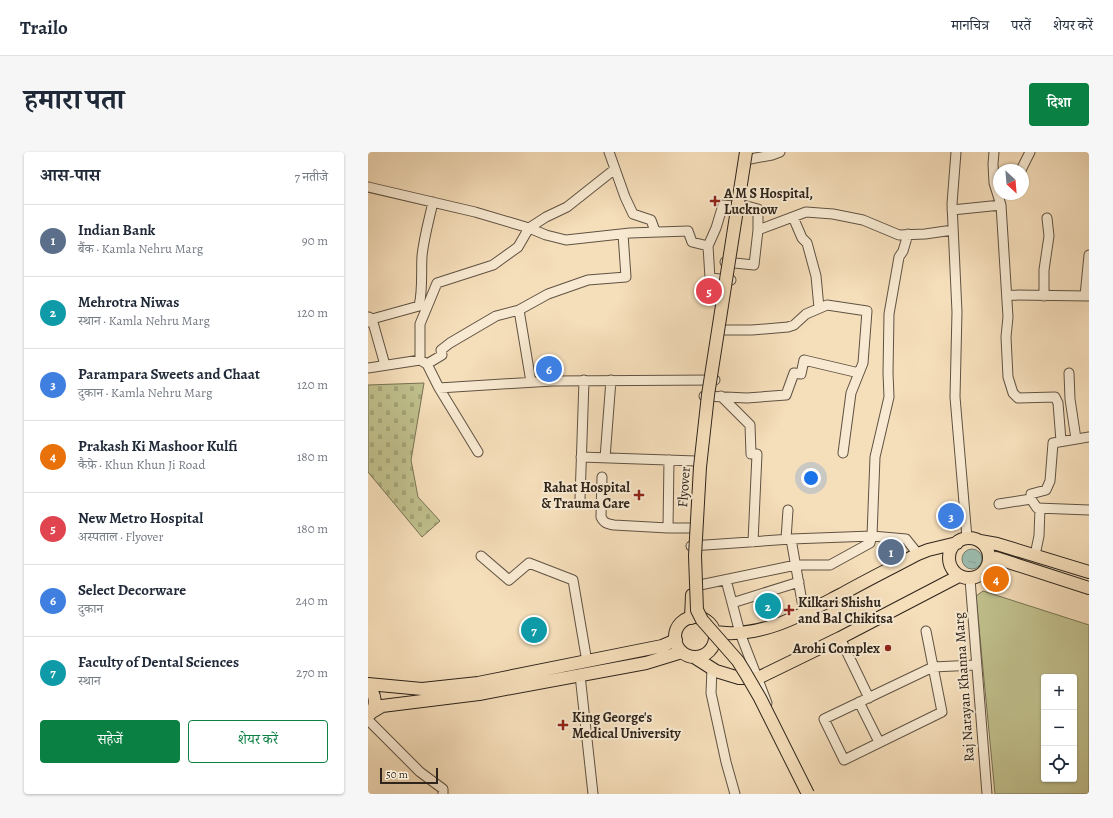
<!DOCTYPE html>
<html lang="hi">
<meta charset="utf-8">
<style>
:root{--surface:#fff;--page:#f6f6f7;--text:#1f2937;--muted:#747a83;--line:#e0e1e3;--accent:#0b8043}
body{margin:0;font-family:Alegreya,"Noto Serif Devanagari",serif;background:var(--page);color:var(--text)}
.controls{position:absolute;right:12px;bottom:12px;display:grid;overflow:hidden;border-radius:4px;box-shadow:0 1px 3px #0004}
.controls button{width:36px;height:36px;display:grid;place-items:center;padding:0;border:0;border-bottom:1px solid var(--line);background:var(--surface);color:var(--text);font:20px sans-serif}
.compass{position:absolute;left:625px;top:12px;width:36px;height:36px;border-radius:50%;background:var(--surface);box-shadow:0 1px 3px #0004;rotate:154deg}
.scale{position:absolute;left:12px;bottom:10px;width:58px;box-sizing:border-box;padding-left:4px;border:2px solid #2e241b;border-top:0;font-size:11px;line-height:14px;white-space:nowrap;color:#2e241b;-webkit-text-stroke:3px #f8ead2;paint-order:stroke}
.you{position:absolute;left:443px;top:326px;width:14px;height:14px;margin:-10px;border:3px solid #fff;border-radius:50%;background:#1a73e8;box-shadow:0 0 0 6px #1a73e833}
.badge{display:grid;place-items:center;width:26px;height:26px;border-radius:50%;background:var(--accent);color:#fff;font-size:13px;font-weight:700}
.pin{position:absolute;translate:-50% -50%;border:2px solid #fff;box-shadow:0 1px 4px #0006}
.list{margin:0;padding:0;list-style:none}
h2{display:flex;justify-content:space-between;align-items:center;height:52px;margin:0;padding:0 16px;font-size:17px}
h2 small{font-size:13px;font-weight:400;color:var(--muted)}
.list li{display:grid;grid-template-columns:26px 1fr auto;gap:12px;align-items:center;box-sizing:border-box;height:72px;padding:0 16px;border-top:1px solid var(--line)}
.list b{display:block;font-size:15px;white-space:nowrap}
.list p{margin:0;font-size:13px;white-space:nowrap;color:var(--muted)}
.list em{font-size:13px;font-style:normal;color:var(--muted)}
.actions{display:flex;gap:8px;padding:12px 16px}
.actions a{flex:1;padding:9px 0;border:1px solid var(--accent);border-radius:4px;text-align:center;font-size:14px;color:var(--accent)}
.actions .main{background:var(--accent);color:#fff}
.icon{flex:none;width:22px;height:22px;fill:none;stroke:currentColor;stroke-width:2;stroke-linecap:round;stroke-linejoin:round}
.map{position:relative;flex:none;width:721px;height:642px;overflow:hidden;border-radius:4px}
header{display:flex;align-items:center;gap:24px;box-sizing:border-box;height:56px;padding:0 20px;background:var(--surface);border-bottom:1px solid var(--line)}
header strong{font-size:19px}
nav{display:flex;gap:22px;margin-inline-start:auto;font-size:14px}
.intro{display:flex;align-items:center;justify-content:space-between;box-sizing:border-box;height:96px;padding:0 24px}
h1{margin:0;font-size:28px}
.button{padding:10px 18px;border-radius:4px;background:var(--accent);color:#fff;font-size:14px;font-weight:700}
main{display:flex;gap:24px;padding:0 24px}
aside{flex:1;background:var(--surface);border-radius:4px;box-shadow:0 1px 3px #0004}
.map>svg:first-child{display:block}
.cemetery{fill:url(#cemetery-stones);stroke:#777254}
.park{fill:#c0c08d;stroke:#777254;fill-rule:evenodd}
.water{fill:url(#water-ripples);stroke:#707f74}
.lines{fill:none;stroke-linecap:round;stroke-linejoin:round}
.minor-casing{stroke:#605243;stroke-width:11}
.major-casing{stroke:#2e241b;stroke-width:14}
.minor{stroke:#f8ead2;stroke-width:9}
.major{stroke:#f5deba;stroke-width:12}
.major-bridge-casing{stroke:#2e241b;stroke-width:14;stroke-linecap:butt}
.major-bridge{stroke:#f5deba;stroke-width:12}
.poi-dot{fill:#8f2418;stroke:#f8ead2;stroke-width:1.5}
.labels{text-anchor:middle;dominant-baseline:central;stroke-width:4;stroke-linejoin:round;paint-order:stroke}
.poi-label{font-size:14px;font-weight:bold;fill:#2e241b;stroke:#f8ead2;text-anchor:start}
.street-label{font-size:14px;fill:#2e241b;stroke:#f8ead2}
</style>
<header>
<strong>Trailo</strong>
<nav><a>मानचित्र</a><a>परतें</a><a>शेयर करें</a></nav>
</header>
<div class="intro"><h1>हमारा पता</h1><a class="button">दिशा</a></div>
<main>
<aside>
<h2>आस-पास<small>7 नतीजे</small></h2>
<ul class="list">
<li><span class="badge" style="background:#5c6f8a">1</span><div><b>Indian Bank</b><p>बैंक · Kamla Nehru Marg</p></div><em>90 m</em></li>
<li><span class="badge" style="background:#0f9aa8">2</span><div><b>Mehrotra Niwas</b><p>स्थान · Kamla Nehru Marg</p></div><em>120 m</em></li>
<li><span class="badge" style="background:#3f7fe0">3</span><div><b>Parampara Sweets and Chaat</b><p>दुकान · Kamla Nehru Marg</p></div><em>120 m</em></li>
<li><span class="badge" style="background:#e8710a">4</span><div><b>Prakash Ki Mashoor Kulfi</b><p>कैफ़े · Khun Khun Ji Road</p></div><em>180 m</em></li>
<li><span class="badge" style="background:#e0444e">5</span><div><b>New Metro Hospital</b><p>अस्पताल · Flyover</p></div><em>180 m</em></li>
<li><span class="badge" style="background:#3f7fe0">6</span><div><b>Select Decorware</b><p>दुकान</p></div><em>240 m</em></li>
<li><span class="badge" style="background:#0f9aa8">7</span><div><b>Faculty of Dental Sciences</b><p>स्थान</p></div><em>270 m</em></li>
</ul>
<div class="actions"><a class="main">सहेजें</a><a>शेयर करें</a></div>
</aside>
<div class="map">
<svg width="721" height="642" viewBox="0 0 721 642">
<defs>
<pattern id="cemetery-stones" width="16" height="16" patternUnits="userSpaceOnUse"><rect width="16" height="16" fill="#c0c08d"/><path d="M2 7V4a2 2 0 0 1 4 0v3zM10 15v-3a2 2 0 0 1 4 0v3z" fill="#a5a579"/></pattern>
<pattern id="water-ripples" width="26" height="14" patternUnits="userSpaceOnUse"><rect width="26" height="14" fill="#9cbcaf"/><path d="M2 4q2-2 4 0t4 0M15 11q2-2 4 0t4 0" fill="none" stroke="#87a196"/></pattern>
</defs>
<rect width="100%" height="100%" fill="#f5deba"/>
<filter id="stains"><feTurbulence type="fractalNoise" baseFrequency=".005" numOctaves="4"/><feColorMatrix values="0 0 0 0 .2 0 0 0 0 .09 0 0 0 0 .02 0 0 0 .5 -.17"/></filter>
<radialGradient id="worn" r=".72"><stop offset=".6" stop-color="#630" stop-opacity="0"/><stop offset="1" stop-color="#630" stop-opacity=".3"/></radialGradient>
<path class="cemetery" d="M 56,231 L 43,308 L 50,345 L 72,369 L 54,385 L 0,320 L 0,233 Z"/>
<path class="park" d="M 615,439 L 721,473 L 721,642 L 627,642 L 608,444 ZM 676,525 L 706,525 L 706,627 L 676,627 Z"/>
<path class="water" d="M594 407a10 10 0 1 1 20 0a10 10 0 1 1-20 0Z"/>
<g class="lines">
<g class="minor-casing">
<path id="minor" d="M 241,0 L 257,45 L 265,62 L 283,68 L 287,79
M 588,0 L 584,52 L 589,160 L 587,245 L 599,386
M 626,0 L 625,12 L 626,31 L 633,53 L 640,165 L 638,185 L 640,225 L 645,241 L 650,246 L 687,245 L 690,251 L 693,289
M 382,7 L 404,3 L 412,0
M 653,18 L 662,0
M 0,35 L 107,60 L 161,76 L 178,83 L 198,88 L 262,81 L 320,79 L 324,90 L 340,94 L 342,126 L 363,128
M 584,58 L 633,53
M 425,65 L 434,86 L 439,91 L 448,124 L 451,156
M 390,78 L 438,60 L 465,62 L 495,68 L 531,83 L 557,82 L 585,78
M 340,94 L 348,76 L 355,53 L 365,54
M 357,110 L 386,113 L 390,78 L 390,57 L 375,53
M 639,143 L 721,144
M 676,144 L 676,118 L 681,84 L 679,66
M 717,144 L 721,103
M 1,165 L 4,167 L 17,213
M 0,170 L 4,167 L 51,154 C 55,137 53,121 54,104 C 56,85 61,68 65,50
M 355,178 L 384,178 L 420,175 L 426,173 L 438,162 L 459,153 L 499,159 L 495,211 L 491,221
M 52,208 L 52,172 L 69,131 L 125,113 L 150,95 L 161,76 L 178,65 L 199,55 L 247,17
M 59,212 L 74,203 L 73,198 L 82,191 L 128,164 L 151,158
M 0,216 L 52,208 L 59,212 L 71,236 L 110,300
M 701,221 L 702,247 L 708,287
M 163,230 L 151,158 L 180,142 L 220,128 L 258,125 L 255,82
M 71,236 L 184,229 L 347,228
M 336,244 L 379,246 L 418,243 L 426,221 L 433,222 L 436,208 L 491,221 L 483,241 L 475,301
M 353,244 L 382,273 L 383,302 L 389,302 L 385,390
M 213,305 L 328,309
M 237,306 L 243,228
M 234,325 L 233,365 C 236,371 239,372 246,373 L 300,376 L 301,308
M 212,347 L 216,228
M 663,347 L 669,356 L 721,358
M 631,352 L 663,347 L 663,342 L 678,338 L 682,329 L 685,291 L 721,285
M 300,376 L 323,376
M 418,387 L 420,358
M 423,387 L 436,461
M 323,394 L 423,387 L 504,384 L 538,387 L 550,402
M 667,403 L 671,384 L 672,356
M 113,404 L 141,428 L 161,411 L 205,428 L 219,510
M 602,427 L 619,642
M 358,428 L 372,481 L 399,551
M 332,433 L 428,413 L 462,413 L 502,391 L 504,384 L 507,305 L 521,245 L 520,221 L 521,162 L 531,105 L 535,99 L 540,82
M 364,451 L 431,430
M 558,479 L 574,560 L 476,608 L 456,567 L 565,515 L 608,513
M 472,486 L 501,546
M 344,516 L 343,541 L 358,610 L 367,642
M 212,523 L 225,642
M 491,550 L 511,590
M 0,568 L 52,620 L 75,637 L 75,642"/>
</g>
<g class="major-casing">
<path id="major" d="M581 406a20 20 0 1 1 40 0a20 20 0 1 1-40 0Z
M 612,389 L 629,392 L 721,420
M 622,409 L 628,406 L 721,436
M307 485a20 20 0 1 1 40 0a20 20 0 1 1-40 0Z
M 323,466 L 324,443
M 347,480 C 393,487 435,462 474,442 C 499,428 525,415 550,402 L 560,398 L 589,391
M 326,505 L 348,519 L 371,526 L 390,526 L 472,486 L 591,424
M 0,532 L 54,537 L 110,531 L 294,494 L 308,488
M 0,535 C 8,542 9,554 2,562
M 4,560 L 14,554 L 111,542 L 278,511 L 314,500"/>
</g>
<use href="#minor" class="minor"/>
<use href="#major" class="major"/>
<g class="major-bridge-casing">
<path id="major-bridge" d="M 378,0 L 340,243 L 332,315 L 327,404 L 329,458 L 334,468 L 370,509 L 378,522 L 392,546 L 440,642"/>
</g>
<use href="#major-bridge" class="major-bridge"/>
</g>
<g class="poi-dot">
<path d="M345 43h4v4h4v4h-4v4h-4v-4h-4v-4h4z"/>
<path d="M269 337h4v4h4v4h-4v4h-4v-4h-4v-4h4z"/>
<path d="M419 452h4v4h4v4h-4v4h-4v-4h-4v-4h4z"/>
<circle cx="520" cy="496" r="4"/>
<path d="M193 567h4v4h4v4h-4v4h-4v-4h-4v-4h4z"/>
</g>
<g class="labels">
<g class="poi-label">
<text x="356" y="41">A M S Hospital,<tspan x="356" dy="16">Lucknow</tspan></text>
<text x="262" y="335" text-anchor="end">Rahat Hospital<tspan x="262" dy="16">&amp; Trauma Care</tspan></text>
<text x="430" y="450">Kilkari Shishu<tspan x="430" dy="16">and Bal Chikitsa</tspan></text>
<text x="512" y="496" text-anchor="end">Arohi Complex</text>
<text x="204" y="565">King George's<tspan x="204" dy="16">Medical University</tspan></text>
</g>
<g class="street-label">
<text transform="translate(316 335) rotate(-86)">Flyover</text>
<text transform="translate(596 535) rotate(-94)">Raj Narayan Khanna Marg</text>
</g>
</g>
<rect width="100%" height="100%" filter="url(#stains)"/>
<rect width="100%" height="100%" fill="url(#worn)"/>
</svg>
<div class="controls">
<button>+</button>
<button>−</button>
<button><svg class="icon" aria-label="locate" viewBox="0 0 24 24"><circle cx="12" cy="12" r="6"/><path d="M12 2v4M12 18v4M2 12h4M18 12h4"/></svg></button>
</div>
<svg class="compass" viewBox="-18 -18 36 36"><path d="M0-13l5 13h-10z" fill="#e53935"/><path d="M0 13l5-13h-10z" fill="#747a83"/></svg>
<div class="scale">50 m</div>
<div class="you"></div>
<div class="pin badge" style="left:523px;top:400px;background:#5c6f8a">1</div>
<div class="pin badge" style="left:400px;top:454px;background:#0f9aa8">2</div>
<div class="pin badge" style="left:583px;top:364px;background:#3f7fe0">3</div>
<div class="pin badge" style="left:628px;top:427px;background:#e8710a">4</div>
<div class="pin badge" style="left:341px;top:139px;background:#e0444e">5</div>
<div class="pin badge" style="left:181px;top:217px;background:#3f7fe0">6</div>
<div class="pin badge" style="left:166px;top:478px;background:#0f9aa8">7</div>
</div>
</main>
